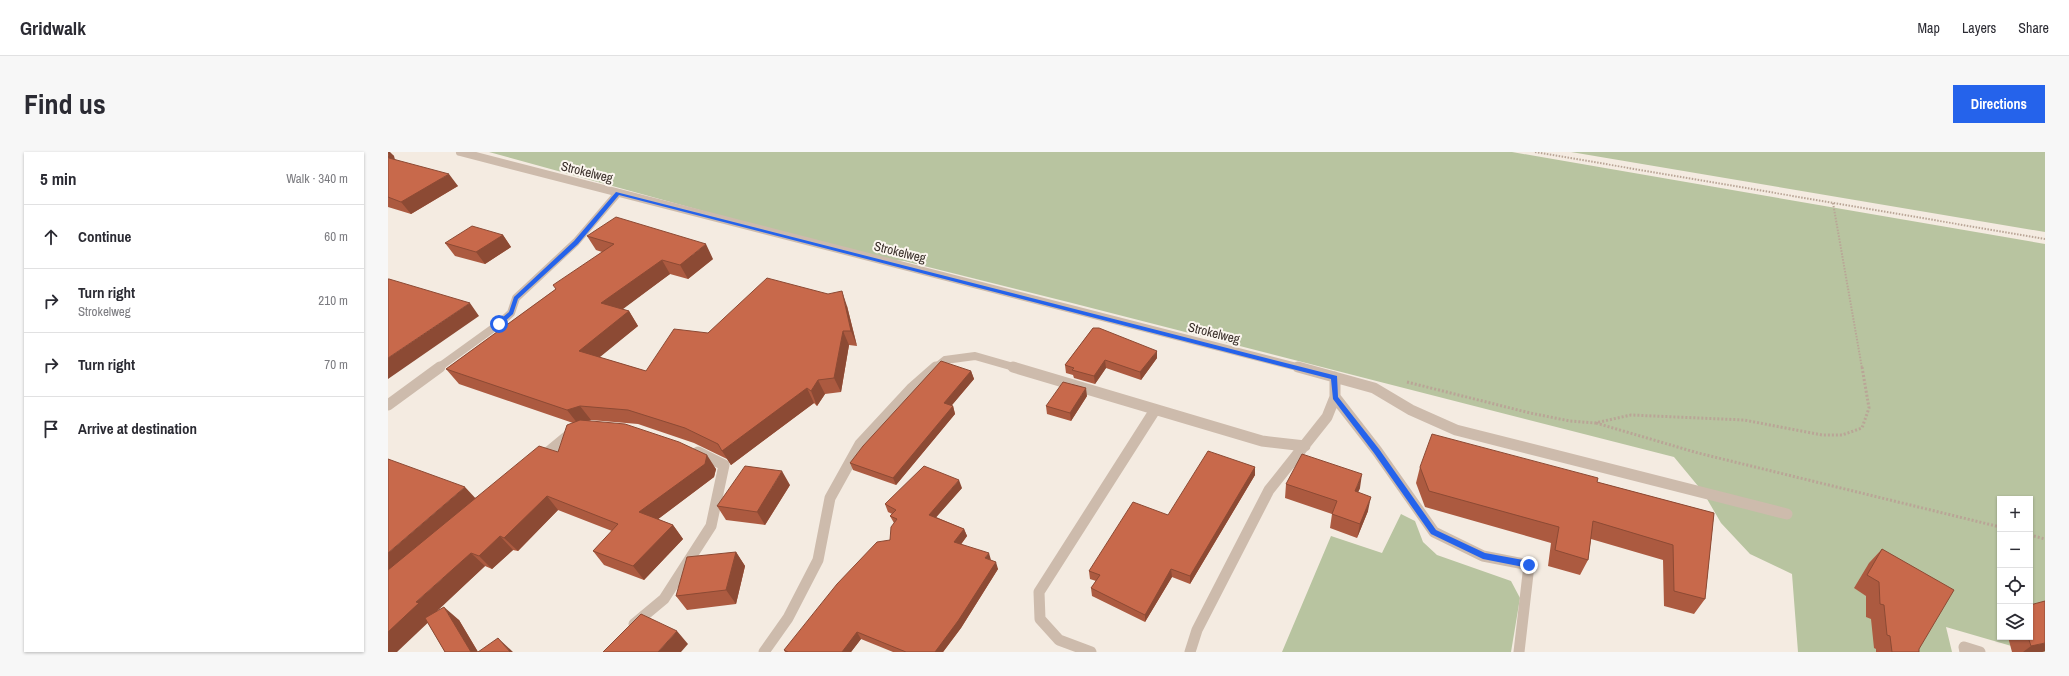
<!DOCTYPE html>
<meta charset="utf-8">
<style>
:root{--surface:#fff;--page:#f7f7f7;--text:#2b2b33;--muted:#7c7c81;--line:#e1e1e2;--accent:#2563eb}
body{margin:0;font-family:"Archivo Narrow",sans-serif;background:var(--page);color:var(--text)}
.controls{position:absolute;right:12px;bottom:12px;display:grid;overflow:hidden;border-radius:0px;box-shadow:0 1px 3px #0004}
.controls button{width:36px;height:36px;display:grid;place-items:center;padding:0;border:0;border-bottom:1px solid var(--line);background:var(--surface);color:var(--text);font:20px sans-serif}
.stop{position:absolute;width:12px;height:12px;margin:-9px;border:3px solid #2563eb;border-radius:50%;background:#fff}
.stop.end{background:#2563eb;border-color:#fff;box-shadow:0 1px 4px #0008}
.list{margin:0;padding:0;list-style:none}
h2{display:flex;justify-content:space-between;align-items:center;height:52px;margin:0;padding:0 16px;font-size:17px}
h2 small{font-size:13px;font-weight:400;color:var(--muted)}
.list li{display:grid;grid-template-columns:26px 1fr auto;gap:12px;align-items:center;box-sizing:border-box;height:64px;padding:0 16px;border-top:1px solid var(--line)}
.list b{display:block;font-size:15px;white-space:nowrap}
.list p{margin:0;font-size:13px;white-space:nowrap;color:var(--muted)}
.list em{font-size:13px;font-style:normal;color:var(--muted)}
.icon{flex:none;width:22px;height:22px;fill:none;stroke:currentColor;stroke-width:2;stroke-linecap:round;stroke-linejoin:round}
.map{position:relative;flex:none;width:1657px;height:500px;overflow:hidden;border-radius:0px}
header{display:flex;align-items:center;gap:24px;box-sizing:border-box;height:56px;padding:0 20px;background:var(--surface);border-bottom:1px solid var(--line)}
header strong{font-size:19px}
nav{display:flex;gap:22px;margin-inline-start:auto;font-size:14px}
.intro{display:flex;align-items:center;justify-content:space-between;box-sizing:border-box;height:96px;padding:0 24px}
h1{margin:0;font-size:28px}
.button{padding:10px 18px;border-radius:0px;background:var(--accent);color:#fff;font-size:14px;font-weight:700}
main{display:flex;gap:24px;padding:0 24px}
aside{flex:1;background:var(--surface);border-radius:0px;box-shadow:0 1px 3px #0004}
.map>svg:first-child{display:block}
.green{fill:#b8c4a0;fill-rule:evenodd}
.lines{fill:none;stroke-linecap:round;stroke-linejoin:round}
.path-far1{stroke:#b9a596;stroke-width:2;stroke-dasharray:1.5 1.5;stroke-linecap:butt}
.path{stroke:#b9a596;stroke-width:3;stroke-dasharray:2 2;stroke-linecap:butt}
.minor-far1{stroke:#cdbbac;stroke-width:8}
.minor{stroke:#cdbbac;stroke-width:11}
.wall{fill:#ac5a40}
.shaded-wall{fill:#8c4a34}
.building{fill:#c8694b;stroke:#8c4a34}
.route{fill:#2563eb}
.labels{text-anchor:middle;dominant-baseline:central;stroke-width:4;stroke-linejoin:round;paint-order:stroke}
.street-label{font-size:13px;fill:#3b302b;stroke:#fbf5ee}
</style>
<header>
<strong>Gridwalk</strong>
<nav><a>Map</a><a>Layers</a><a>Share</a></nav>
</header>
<div class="intro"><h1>Find us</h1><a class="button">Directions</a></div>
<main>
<aside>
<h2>5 min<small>Walk · 340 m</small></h2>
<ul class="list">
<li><svg class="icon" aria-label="ahead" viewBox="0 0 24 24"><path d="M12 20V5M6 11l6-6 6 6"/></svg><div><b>Continue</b></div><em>60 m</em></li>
<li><svg class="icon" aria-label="right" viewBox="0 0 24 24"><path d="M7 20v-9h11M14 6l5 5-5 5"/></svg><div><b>Turn right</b><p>Strokelweg</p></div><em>210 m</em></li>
<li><svg class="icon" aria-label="right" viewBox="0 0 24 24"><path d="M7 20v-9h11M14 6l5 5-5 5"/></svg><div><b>Turn right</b></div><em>70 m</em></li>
<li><svg class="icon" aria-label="arrive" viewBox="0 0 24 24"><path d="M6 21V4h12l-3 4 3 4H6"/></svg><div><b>Arrive at destination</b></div></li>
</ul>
</aside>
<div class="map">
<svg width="1657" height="500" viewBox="0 0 1657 500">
<rect width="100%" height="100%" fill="#f4ebe1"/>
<path class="green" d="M 101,0 L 1124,0 L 1657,92 L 1657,500 L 1644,500 L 1558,475 L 1564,500 L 1410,500 L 1404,422 L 1362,402 L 1333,371 L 1315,340 L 1286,305 L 684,151 L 516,109 L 486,106 ZM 1612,347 L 1642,347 L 1642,485 L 1612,485 Z
M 1183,0 L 1657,0 L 1657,80 Z
M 1013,362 L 1027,369 L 1035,390 L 1049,403 L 1123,429 L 1132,446 L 1123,500 L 894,500 L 943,384 L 994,401 Z"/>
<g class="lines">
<path class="path-far1" d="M 1147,0 L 1657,87
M 1445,51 L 1474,216"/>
<path class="path" d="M 1019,230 L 1142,261 L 1182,269 L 1207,271 L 1243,263 L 1356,268 L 1434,283 L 1454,283 L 1474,276 L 1481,256 L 1474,215
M 1208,271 L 1310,301 L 1612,375
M 1642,383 L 1657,387"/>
<path class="minor-far1" d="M 72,0 L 913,216
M 50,216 L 111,172 L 123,161 L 128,146 L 188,90 L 230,41
M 547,216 L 557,208 L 587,204 L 629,216"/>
<path class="minor" d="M 625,215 L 874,289 L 917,294
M 910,215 L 986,236 L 1023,258 L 1068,278 L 1399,362
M 947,245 L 989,299 L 1046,380 L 1095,404 L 1141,413 L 1131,500
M 0,253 L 52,215
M 153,306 L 182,282
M 246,472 L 276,447 L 323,374 L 336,313 L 310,300
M 376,500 L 400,466 L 430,408 L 442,346 L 472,292 L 523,237 L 548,215
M 703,500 L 671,488 L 652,467 L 651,440 L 767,258
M 802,500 L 809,478 L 881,338 L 939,265 L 947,245 L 947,225
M 1577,500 L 1576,495 L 1592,500"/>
</g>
<path class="wall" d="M 0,0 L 6,4 L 6,7 L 70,34 L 23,62 L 0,55 Z
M 115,83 L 123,95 L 97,112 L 67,104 L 57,91 Z
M 199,84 L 325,107 L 300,127 L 282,122 L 234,157 L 241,159 L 250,174 L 211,205 L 258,219 L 320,181 L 459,154 L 469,194 L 461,193 L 453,240 L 437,242 L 429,254 L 426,251 L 343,313 L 339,307 L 306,291 L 250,272 L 203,268 L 200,269 L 328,317 L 326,325 L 270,367 L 285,373 L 295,387 L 256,428 L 216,413 L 205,399 L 224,379 L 170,358 L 130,399 L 125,398 L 104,417 L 97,414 L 48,459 L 71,468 L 90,500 L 125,500 L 57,500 L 40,471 L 87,346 L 170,300 L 185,271 L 71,232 L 58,217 L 168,137 L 214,100 L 208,98 Z
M 705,176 L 769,206 L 753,228 L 718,216 L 707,232 L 686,226 L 685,223 L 678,221 L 677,213 Z
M 583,219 L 586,227 L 563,254 L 565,254 L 567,262 L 508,333 L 465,318 L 462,311 Z
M 699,244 L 683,269 L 659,262 L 658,254 Z
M 867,315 L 867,323 L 802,432 L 784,425 L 757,470 L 704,444 L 703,436 L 708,429 L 702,427 L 701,419 L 780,363 Z
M 1032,315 L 1209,330 L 1326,361 L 1317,447 L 1306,462 L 1276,454 L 1275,408 L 1203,387 L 1200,408 L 1192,423 L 1160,414 L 1163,391 L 1037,355 L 1028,331 Z
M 898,332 L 972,336 L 970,340 L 980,359 L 969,386 L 942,376 L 944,362 L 897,346 Z
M 402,333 L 377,373 L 338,368 L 329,354 Z
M 574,336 L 548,365 L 576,377 L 579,384 L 573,392 L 603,408 L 610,417 L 573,476 L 555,500 L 505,500 L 473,487 L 463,500 L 397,500 L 396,498 L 502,388 L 506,371 L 502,364 L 504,362 L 500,360 L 497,352 Z
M 1494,397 L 1531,497 L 1531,500 L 1488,500 L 1488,497 L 1486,496 L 1483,467 L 1478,465 L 1478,444 L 1466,436 L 1481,411 Z
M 348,400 L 357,414 L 348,452 L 299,458 L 288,444 Z
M 1612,468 L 1612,473 L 1609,471 Z
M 1620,485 L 1642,485 L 1657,499 L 1654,500 L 1624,500 Z"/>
<path class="shaded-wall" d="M 0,0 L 2,0 L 6,4 L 10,18 L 1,6 Z
M 61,22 L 70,34 L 23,62 L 13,50 Z
M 115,83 L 123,95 L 97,112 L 88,100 Z
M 318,92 L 325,107 L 300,127 L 292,113 Z
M 274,108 L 282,122 L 223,166 L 213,151 Z
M 454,139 L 459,154 L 469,194 L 463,179 Z
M 82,151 L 91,164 L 0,227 L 0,206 Z
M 241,159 L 250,174 L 201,214 L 191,199 Z
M 455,179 L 461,193 L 453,240 L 446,226 Z
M 769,199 L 769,206 L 753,228 L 752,220 Z
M 717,208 L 718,216 L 707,232 L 706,224 Z
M 583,219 L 586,227 L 559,259 L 556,251 Z
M 430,228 L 437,242 L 429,254 L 423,239 Z
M 419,236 L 426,251 L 343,313 L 334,299 Z
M 698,236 L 699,244 L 683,269 L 682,261 Z
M 192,254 L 203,268 L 190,272 L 179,258 Z
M 565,254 L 567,262 L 508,333 L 505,326 Z
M 319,303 L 328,317 L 326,325 L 261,374 L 251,360 Z
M 867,315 L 867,323 L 802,432 L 802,424 Z
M 394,319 L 402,333 L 377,373 L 369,360 Z
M 974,322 L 972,336 L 964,354 L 967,339 Z
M 571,328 L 574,336 L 544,370 L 541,363 Z
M 77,335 L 90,349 L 0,428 L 0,401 Z
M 159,344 L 170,358 L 130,399 L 116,386 Z
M 983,345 L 980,359 L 969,386 L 972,372 Z
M 285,373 L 295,387 L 256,428 L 245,414 Z
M 576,377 L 579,384 L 569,398 L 566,390 Z
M 112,384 L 125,398 L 104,417 L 91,404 Z
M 348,400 L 357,414 L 348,452 L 338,438 Z
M 83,401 L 97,414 L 45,463 L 47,464 L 9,500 L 0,500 L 0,480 L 28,450 Z
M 601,401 L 603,408 L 597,406 Z
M 608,410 L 610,417 L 573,476 L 555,500 L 547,500 Z
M 783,417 L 784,425 L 757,470 L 757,463 Z
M 56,455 L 71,468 L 90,500 L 83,500 Z
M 289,479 L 300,492 L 293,500 L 270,500 Z
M 469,480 L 473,487 L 463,500 L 454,500 Z
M 110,486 L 125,500 L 122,500 Z
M 1657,491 L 1657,499 L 1654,500 L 1635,500 L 1643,494 Z"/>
<path class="building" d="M 0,4 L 1,6 L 61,22 L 13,50 L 0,45 Z
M 228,65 L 318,92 L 292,113 L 274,108 L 213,151 L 241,159 L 191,199 L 258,219 L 286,177 L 320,181 L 379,126 L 440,142 L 454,139 L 463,179 L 455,179 L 446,226 L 430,228 L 423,239 L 419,236 L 334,299 L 330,292 L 297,276 L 240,258 L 192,254 L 179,258 L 58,217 L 168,137 L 165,133 L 226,92 L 199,84 Z
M 84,74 L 115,83 L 88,100 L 57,91 Z
M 0,127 L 1,127 L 82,151 L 0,206 Z
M 705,176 L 711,176 L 769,199 L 752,220 L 717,208 L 706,224 L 684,218 L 686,216 L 677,213 Z
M 553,209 L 583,219 L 556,251 L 565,254 L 505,326 L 462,311 L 475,294 Z
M 675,230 L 698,236 L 682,261 L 658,254 Z
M 192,268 L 237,272 L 291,290 L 319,303 L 317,312 L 251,360 L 285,373 L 245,414 L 205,399 L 230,372 L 159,344 L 116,386 L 112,384 L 91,404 L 83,401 L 28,450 L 31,451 L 0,480 L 0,418 L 151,294 L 170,300 L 179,273 Z
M 1044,282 L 1210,326 L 1209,330 L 1326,361 L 1317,447 L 1286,439 L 1285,393 L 1205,369 L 1200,408 L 1167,398 L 1171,375 L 1041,339 L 1032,315 Z
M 820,299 L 867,315 L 802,424 L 783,417 L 757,463 L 703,436 L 712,423 L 701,419 L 745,350 L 780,363 Z
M 914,302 L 974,322 L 967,339 L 983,345 L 972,372 L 944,362 L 949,349 L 898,332 Z
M 0,307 L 77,335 L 0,401 Z
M 357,314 L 394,319 L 369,360 L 329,354 Z
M 536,314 L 571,328 L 541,363 L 576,377 L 566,390 L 601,401 L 597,406 L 608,410 L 570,469 L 547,500 L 518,500 L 469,480 L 454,500 L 400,500 L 396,498 L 449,432 L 489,390 L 502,388 L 503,375 L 509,367 L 502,364 L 508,358 L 497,352 Z
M 1494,397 L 1566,438 L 1531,497 L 1531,500 L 1504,500 L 1502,484 L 1499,483 L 1496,453 L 1492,452 L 1491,430 L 1479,423 Z
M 348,400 L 338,438 L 288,444 L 299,405 Z
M 1657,449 L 1657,491 L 1643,494 L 1640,485 L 1642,485 L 1642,453 Z
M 56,455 L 83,500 L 57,500 L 37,466 Z
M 253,462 L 289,479 L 270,500 L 215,500 Z
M 110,486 L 122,500 L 90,500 Z"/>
<path class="route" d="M 228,40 L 949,224 L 950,245 L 991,297 L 1048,378 L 1097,401 L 1141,409 L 1145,413 L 1141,416 L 1095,407 L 1043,382 L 986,301 L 945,247 L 943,227 L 231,43 L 190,92 L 130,147 L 125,162 L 113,173 L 109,173 L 109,170 L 121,160 L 126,145 L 186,89 Z"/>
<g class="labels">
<g class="street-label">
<text transform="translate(199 20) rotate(14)">Strokelweg</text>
<text transform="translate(512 100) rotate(14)">Strokelweg</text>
<text transform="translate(826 181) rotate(14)">Strokelweg</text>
</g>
</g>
</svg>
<div class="controls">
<button>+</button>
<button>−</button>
<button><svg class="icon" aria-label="locate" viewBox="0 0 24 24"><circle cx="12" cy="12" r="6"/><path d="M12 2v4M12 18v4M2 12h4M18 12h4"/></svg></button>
<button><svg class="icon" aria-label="layers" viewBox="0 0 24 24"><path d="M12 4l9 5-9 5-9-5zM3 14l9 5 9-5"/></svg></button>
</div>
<div class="stop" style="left:111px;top:172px"></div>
<div class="stop end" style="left:1141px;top:413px"></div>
</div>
</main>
